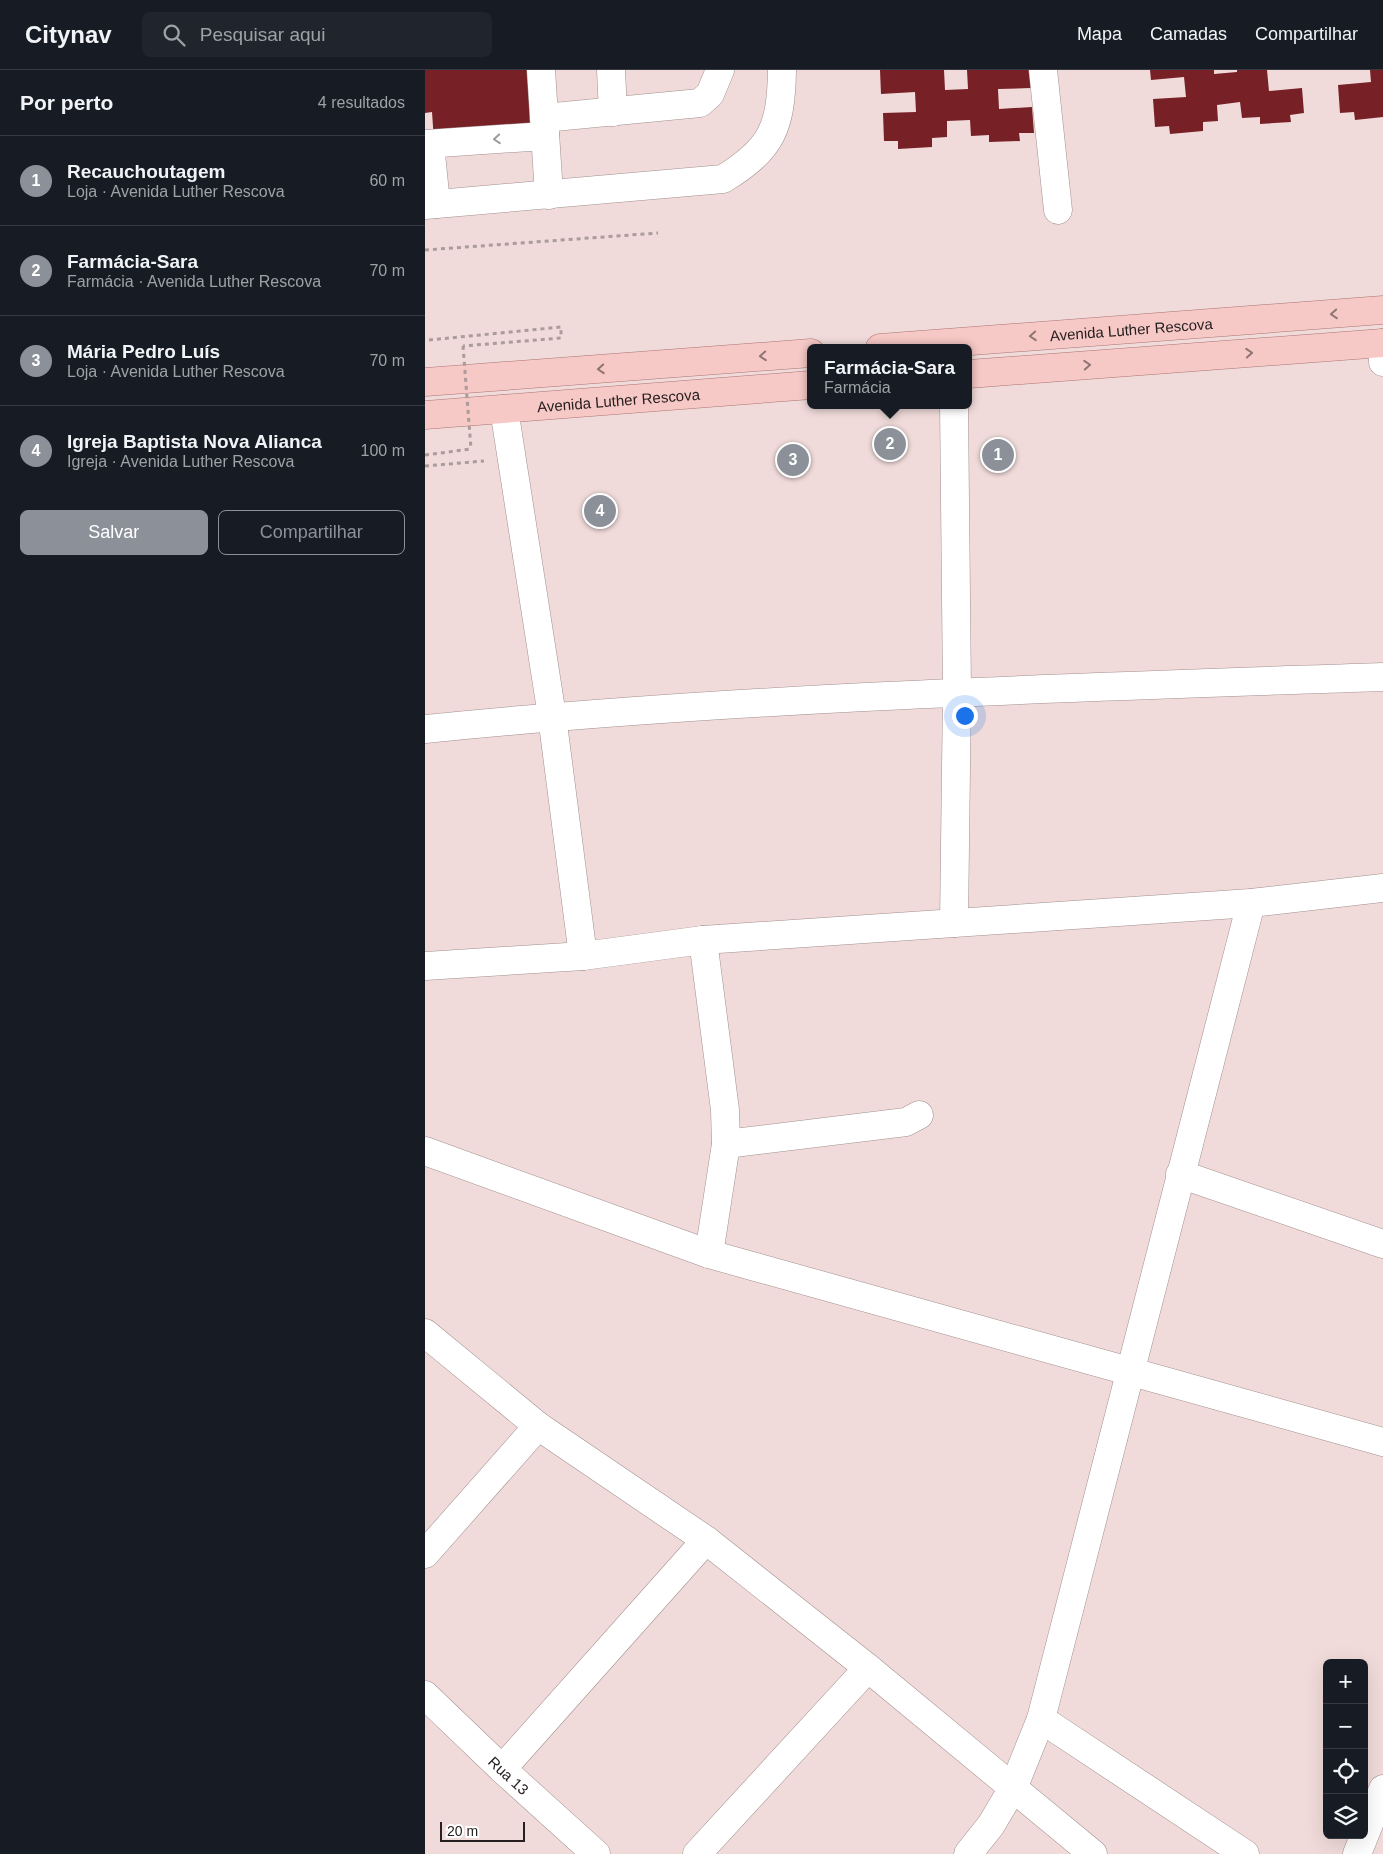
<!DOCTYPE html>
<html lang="pt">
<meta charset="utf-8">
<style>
:root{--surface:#171b24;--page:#20242c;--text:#f1f3f6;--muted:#9ea1a6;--line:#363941;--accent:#8c9099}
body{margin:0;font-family:Helvetica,sans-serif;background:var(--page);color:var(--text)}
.controls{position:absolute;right:15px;bottom:15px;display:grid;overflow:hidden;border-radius:8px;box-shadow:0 5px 20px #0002}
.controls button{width:45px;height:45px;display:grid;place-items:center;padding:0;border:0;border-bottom:1px solid var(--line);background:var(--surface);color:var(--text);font:25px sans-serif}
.scale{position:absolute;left:15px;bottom:12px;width:85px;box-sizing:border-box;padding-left:5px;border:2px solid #272020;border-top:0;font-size:14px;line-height:18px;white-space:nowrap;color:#272020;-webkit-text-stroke:4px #fff;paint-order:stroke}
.you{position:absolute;left:539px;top:645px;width:18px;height:18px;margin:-12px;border:4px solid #fff;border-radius:50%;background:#1a73e8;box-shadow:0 0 0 8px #1a73e833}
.badge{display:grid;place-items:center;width:32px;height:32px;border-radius:50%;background:var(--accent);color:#fff;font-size:16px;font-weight:700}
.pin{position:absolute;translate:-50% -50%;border:2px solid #fff;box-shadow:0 1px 5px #0006}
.popup{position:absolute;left:382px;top:274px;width:165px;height:65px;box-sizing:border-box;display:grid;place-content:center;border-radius:8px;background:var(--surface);filter:drop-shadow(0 1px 4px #0005);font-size:16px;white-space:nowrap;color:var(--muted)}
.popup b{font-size:19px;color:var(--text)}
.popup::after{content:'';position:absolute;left:50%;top:100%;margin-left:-10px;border:10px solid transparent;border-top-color:var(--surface)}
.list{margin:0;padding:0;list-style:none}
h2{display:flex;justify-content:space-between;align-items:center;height:65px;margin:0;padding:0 20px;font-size:21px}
h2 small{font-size:16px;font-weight:400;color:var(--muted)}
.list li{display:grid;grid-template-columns:32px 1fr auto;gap:15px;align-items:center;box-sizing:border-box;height:90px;padding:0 20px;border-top:1px solid var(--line)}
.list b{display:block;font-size:19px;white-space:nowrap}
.list p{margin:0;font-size:16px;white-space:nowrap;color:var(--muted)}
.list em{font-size:16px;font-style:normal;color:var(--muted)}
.actions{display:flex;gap:10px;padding:15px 20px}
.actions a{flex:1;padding:11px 0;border:1px solid var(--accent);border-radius:8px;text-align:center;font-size:18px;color:var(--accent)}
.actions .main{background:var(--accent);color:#fff}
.icon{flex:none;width:28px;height:28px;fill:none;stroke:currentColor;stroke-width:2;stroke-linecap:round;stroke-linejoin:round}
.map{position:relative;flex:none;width:958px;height:1784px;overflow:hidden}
header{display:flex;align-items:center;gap:30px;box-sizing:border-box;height:70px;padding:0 25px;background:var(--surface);border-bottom:1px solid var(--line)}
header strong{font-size:24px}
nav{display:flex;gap:28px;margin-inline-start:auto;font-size:18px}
.search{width:350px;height:45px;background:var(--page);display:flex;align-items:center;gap:12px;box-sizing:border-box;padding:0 18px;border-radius:8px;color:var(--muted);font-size:19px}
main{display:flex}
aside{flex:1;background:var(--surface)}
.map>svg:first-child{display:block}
.building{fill:#772026}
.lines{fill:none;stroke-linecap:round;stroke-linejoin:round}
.minor-casing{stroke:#a28f8e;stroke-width:29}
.major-casing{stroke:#aa7573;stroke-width:29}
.path{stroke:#ab9b9b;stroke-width:3;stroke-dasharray:4 4;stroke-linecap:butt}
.minor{stroke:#fff;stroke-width:28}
.major{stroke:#f6c8c6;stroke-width:28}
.path-bridge{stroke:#ab9b9b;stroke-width:3;stroke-dasharray:4 4;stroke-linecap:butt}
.oneway{stroke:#9e9b9b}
.oneway2{stroke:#8e7473}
.labels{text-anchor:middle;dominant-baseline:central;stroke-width:5;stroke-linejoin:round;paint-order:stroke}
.street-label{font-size:15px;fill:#272020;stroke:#fff}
</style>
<header>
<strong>Citynav</strong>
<div class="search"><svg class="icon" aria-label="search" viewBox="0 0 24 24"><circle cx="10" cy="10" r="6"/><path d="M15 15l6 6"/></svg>Pesquisar aqui</div>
<nav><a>Mapa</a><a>Camadas</a><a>Compartilhar</a></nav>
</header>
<main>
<aside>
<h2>Por perto<small>4 resultados</small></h2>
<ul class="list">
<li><span class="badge">1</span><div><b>Recauchoutagem</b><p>Loja · Avenida Luther Rescova</p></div><em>60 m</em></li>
<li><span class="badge">2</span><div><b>Farmácia-Sara</b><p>Farmácia · Avenida Luther Rescova</p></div><em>70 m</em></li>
<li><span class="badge">3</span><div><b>Mária Pedro Luís</b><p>Loja · Avenida Luther Rescova</p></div><em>70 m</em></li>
<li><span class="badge">4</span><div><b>Igreja Baptista Nova Alianca</b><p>Igreja · Avenida Luther Rescova</p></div><em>100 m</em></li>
</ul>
<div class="actions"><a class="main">Salvar</a><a>Compartilhar</a></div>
</aside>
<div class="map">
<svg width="958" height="1784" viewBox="0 0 958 1784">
<rect width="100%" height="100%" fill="#f0dbda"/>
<path class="building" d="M 0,0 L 111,0 L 115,65 L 9,71 L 7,42 L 0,43 Z
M 455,0 L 519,0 L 520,20 L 543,19 L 542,0 L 605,0 L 606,18 L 573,19 L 574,39 L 607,37 L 609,63 L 594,63 L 595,71 L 564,72 L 564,65 L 546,66 L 545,50 L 522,51 L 522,67 L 507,68 L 507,77 L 473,79 L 473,71 L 459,71 L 458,43 L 491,42 L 490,22 L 456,24 Z
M 725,0 L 789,0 L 789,4 L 812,2 L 812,0 L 842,0 L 844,21 L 877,18 L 879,43 L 865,45 L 866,52 L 835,54 L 835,47 L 817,48 L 815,32 L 792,35 L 793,51 L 778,52 L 778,61 L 745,64 L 744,56 L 730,57 L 728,29 L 761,27 L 759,7 L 726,10 Z
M 945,0 L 958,0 L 958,47 L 930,50 L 929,42 L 915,43 L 913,15 L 946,12 Z"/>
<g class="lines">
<g class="minor-casing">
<g id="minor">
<path d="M 116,0 L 124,125"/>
<path d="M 186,0 L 188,42"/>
<path d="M 618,0 L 633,140"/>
<path d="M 119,48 L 275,33 L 285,24 L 295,0"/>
<path d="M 0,74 L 120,66"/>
<path d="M 5,74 L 11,134"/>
<path d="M 0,135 L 298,109 C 347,79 356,58 357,0"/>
<path d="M 957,273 L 958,292"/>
<path d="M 79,339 L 127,646 L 158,886"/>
<path d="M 0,659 C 318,627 638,618 958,607"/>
<path d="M 529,853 L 532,622 L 529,335"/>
<path d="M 278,870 L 300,1040 L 301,1074 L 284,1184"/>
<path d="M 0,896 L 158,886 L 278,870 L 826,833 L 958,818"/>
<path d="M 301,1074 L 481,1052 L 494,1045"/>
<path d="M 0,1081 L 284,1184 L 958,1372"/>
<path d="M 755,1104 L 958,1174"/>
<path d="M 0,1263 L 113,1356 L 281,1470 L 443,1598 L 668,1784"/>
<path d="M 0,1484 L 113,1356"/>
<path id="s1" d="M 0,1625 L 77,1699 L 171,1784"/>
<path d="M 616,1649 L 820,1784"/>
<path d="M 77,1699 L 281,1470"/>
<path d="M 272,1784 L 443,1598"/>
<path d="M 543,1784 L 566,1755 L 589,1716 L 616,1649 L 826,833"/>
<path d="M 932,1784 L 958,1719"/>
</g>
</g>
<g class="major-casing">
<g id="major">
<path id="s2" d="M 455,278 L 958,240"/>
<path d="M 544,304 L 958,273"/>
<path d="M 0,312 L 386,283"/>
<path id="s3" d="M 0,345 L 386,315"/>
</g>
</g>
<path class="path" d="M 0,180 L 233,163
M 4,270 L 136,257 L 136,268 L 38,276
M 0,385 L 46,379
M 0,396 L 59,391"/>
<use href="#minor" class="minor"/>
<use href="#major" class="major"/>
<path class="path-bridge" d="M 38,276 L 46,379"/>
</g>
<defs><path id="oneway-chevron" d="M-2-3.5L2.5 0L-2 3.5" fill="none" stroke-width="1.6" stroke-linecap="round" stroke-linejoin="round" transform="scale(1.25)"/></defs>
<use class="oneway" href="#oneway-chevron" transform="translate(72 69) rotate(176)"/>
<g class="oneway2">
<use href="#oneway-chevron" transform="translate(909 244) rotate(176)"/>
<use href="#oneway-chevron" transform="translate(608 266) rotate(176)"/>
<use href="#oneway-chevron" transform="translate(824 283) rotate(-4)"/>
<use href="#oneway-chevron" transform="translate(338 286) rotate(176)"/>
<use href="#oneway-chevron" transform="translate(662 295) rotate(-4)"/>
<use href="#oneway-chevron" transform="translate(176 299) rotate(176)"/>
</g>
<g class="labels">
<g class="street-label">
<text stroke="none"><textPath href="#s2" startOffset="252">Avenida Luther Rescova</textPath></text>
<text stroke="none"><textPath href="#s3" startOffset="194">Avenida Luther Rescova</textPath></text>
<text stroke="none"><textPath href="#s1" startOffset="116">Rua 13</textPath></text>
</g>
</g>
</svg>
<div class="controls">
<button>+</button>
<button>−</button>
<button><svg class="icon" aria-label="locate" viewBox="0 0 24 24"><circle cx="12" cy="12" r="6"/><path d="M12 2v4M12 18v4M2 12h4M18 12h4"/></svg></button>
<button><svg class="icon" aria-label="layers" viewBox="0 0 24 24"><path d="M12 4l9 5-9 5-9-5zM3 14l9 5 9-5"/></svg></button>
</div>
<div class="scale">20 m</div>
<div class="you"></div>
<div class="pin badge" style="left:573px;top:385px">1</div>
<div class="pin badge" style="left:465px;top:374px">2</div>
<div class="popup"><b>Farmácia-Sara</b>Farmácia</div>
<div class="pin badge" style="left:368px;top:390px">3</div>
<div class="pin badge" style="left:175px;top:441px">4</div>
</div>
</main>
